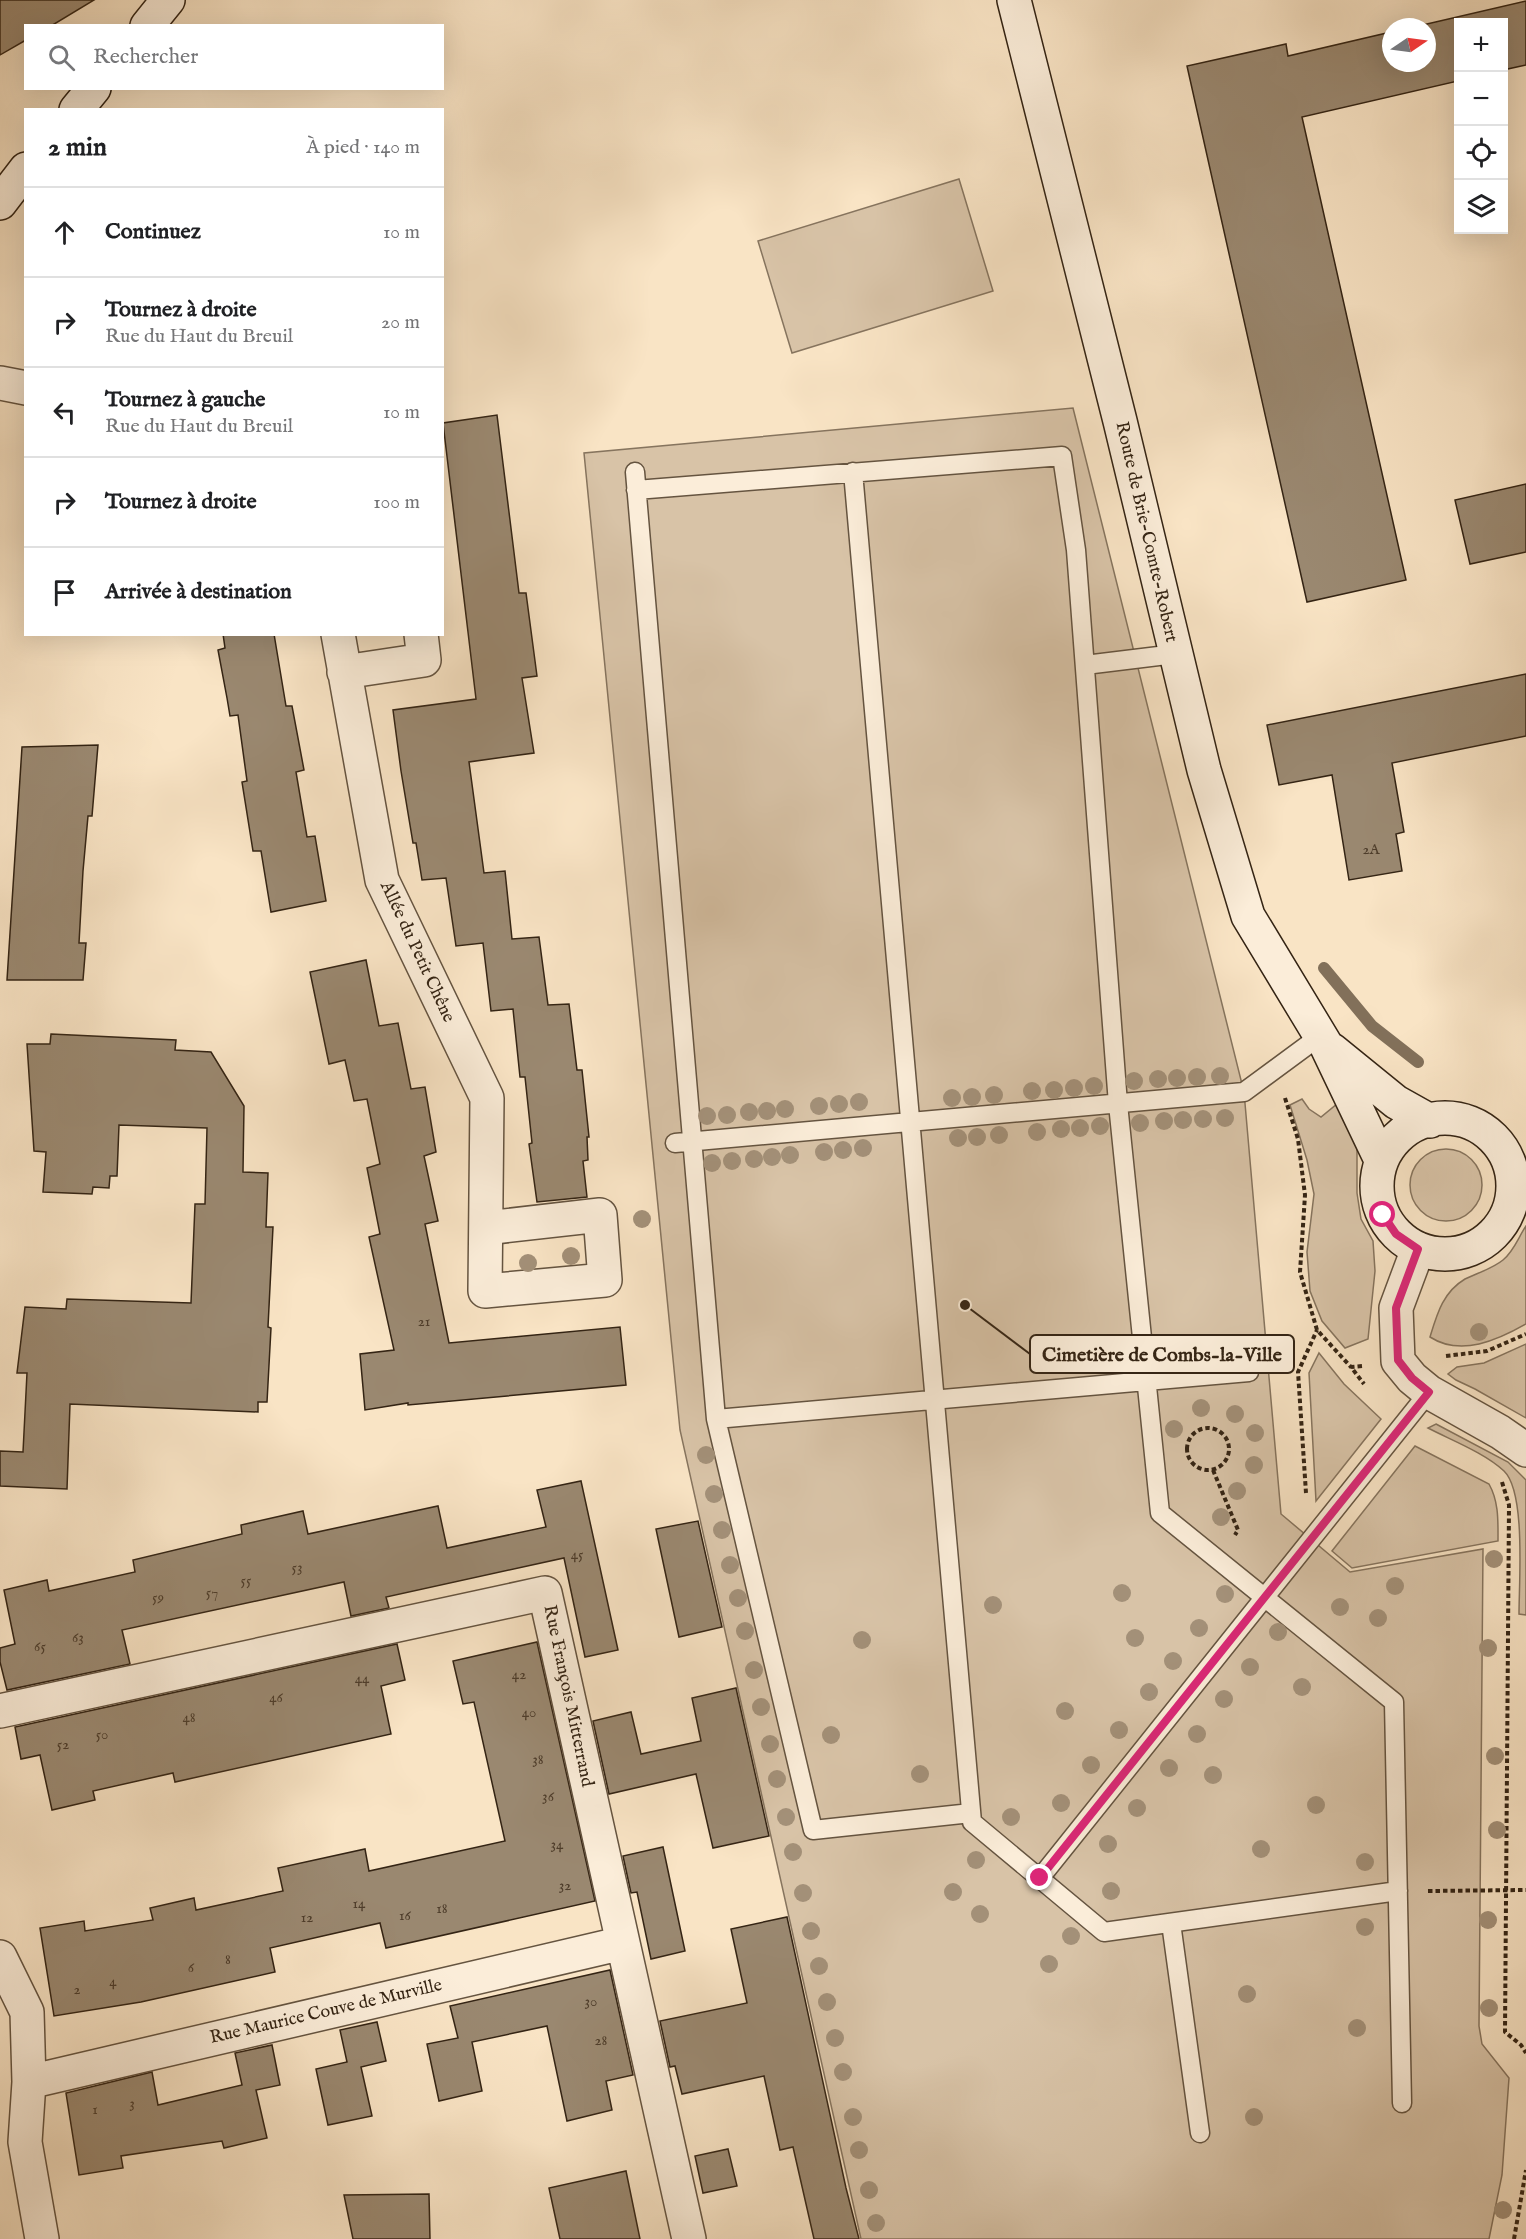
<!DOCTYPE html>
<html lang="fr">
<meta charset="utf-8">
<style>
:root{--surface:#fff;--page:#f2f2f2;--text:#202124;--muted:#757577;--line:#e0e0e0}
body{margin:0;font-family:"IM FELL English",serif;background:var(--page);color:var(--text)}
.controls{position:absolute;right:18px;top:18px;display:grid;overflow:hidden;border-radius:0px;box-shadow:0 6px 24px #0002}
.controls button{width:54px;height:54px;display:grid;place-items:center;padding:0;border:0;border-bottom:2px solid var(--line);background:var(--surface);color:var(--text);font:30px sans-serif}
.compass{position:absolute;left:1382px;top:18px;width:54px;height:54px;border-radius:50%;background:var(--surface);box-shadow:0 6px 24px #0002;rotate:77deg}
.stop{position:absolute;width:18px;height:18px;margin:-14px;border:4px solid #db2777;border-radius:50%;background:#fff}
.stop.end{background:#db2777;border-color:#fff;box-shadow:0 2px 6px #0008}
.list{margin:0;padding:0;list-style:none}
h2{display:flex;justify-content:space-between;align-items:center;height:78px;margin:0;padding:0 24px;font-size:26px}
h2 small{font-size:20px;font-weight:400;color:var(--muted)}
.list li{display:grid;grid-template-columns:39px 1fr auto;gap:18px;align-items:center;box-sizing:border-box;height:90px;padding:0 24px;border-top:2px solid var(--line)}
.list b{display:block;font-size:22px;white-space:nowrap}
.list p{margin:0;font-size:20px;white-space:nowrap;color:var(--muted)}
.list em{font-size:20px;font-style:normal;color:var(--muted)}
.icon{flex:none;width:33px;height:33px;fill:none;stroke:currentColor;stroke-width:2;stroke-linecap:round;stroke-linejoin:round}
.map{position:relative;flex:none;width:1526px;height:2239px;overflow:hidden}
.search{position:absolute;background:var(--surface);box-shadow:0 6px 24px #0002;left:24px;top:24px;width:420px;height:66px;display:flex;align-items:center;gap:15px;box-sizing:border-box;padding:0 21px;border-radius:0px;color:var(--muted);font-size:22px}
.panel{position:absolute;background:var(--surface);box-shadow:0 6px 24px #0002;left:24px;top:108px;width:420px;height:528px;border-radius:0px}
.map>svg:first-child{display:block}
.green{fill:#d8c3a7;stroke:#86745e;stroke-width:1.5}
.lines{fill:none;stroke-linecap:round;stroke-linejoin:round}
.stream{stroke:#82705a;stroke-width:12}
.building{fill:#9a8870;stroke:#342414;stroke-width:1.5}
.lane-casing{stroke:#655440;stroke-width:21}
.street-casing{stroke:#655440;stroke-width:36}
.secondary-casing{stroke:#342414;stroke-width:36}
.path{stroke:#342414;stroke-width:4;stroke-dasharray:4.5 3;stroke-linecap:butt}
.lane{stroke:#fbedd9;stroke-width:18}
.street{stroke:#fbedd9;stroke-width:33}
.secondary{stroke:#fbedd9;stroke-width:33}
.tree{fill:#a39078}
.route{stroke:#db2777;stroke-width:8}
.labels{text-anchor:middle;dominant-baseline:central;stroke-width:5;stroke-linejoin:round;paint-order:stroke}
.number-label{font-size:15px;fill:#4e3d2b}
.street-label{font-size:18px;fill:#342414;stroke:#fbedd9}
.leader{fill:none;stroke:#342414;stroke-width:2}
.callout-dot{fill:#342414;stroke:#fbedd9;stroke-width:2}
.callout{fill:#fbedd9;stroke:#342414;stroke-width:2}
.callout-label{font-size:20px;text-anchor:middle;font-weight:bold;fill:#342414}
</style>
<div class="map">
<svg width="1526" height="2239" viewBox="0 0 1526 2239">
<rect width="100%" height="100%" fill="#f9e4c5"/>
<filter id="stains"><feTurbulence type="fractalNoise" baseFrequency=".00333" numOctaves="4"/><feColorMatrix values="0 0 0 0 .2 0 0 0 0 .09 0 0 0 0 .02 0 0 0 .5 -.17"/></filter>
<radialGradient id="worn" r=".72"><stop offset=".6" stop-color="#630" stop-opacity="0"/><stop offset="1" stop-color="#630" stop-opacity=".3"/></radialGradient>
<path class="green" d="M 959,179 L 993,291 L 792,353 L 758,241 Z
M 1073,408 L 1244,1092 L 1281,1514 L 1350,1572 L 1483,1549 L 1479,2026 L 1482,2044 L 1509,2078 L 1502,2175 L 1489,2239 L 861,2239 L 680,1430 L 584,453 Z
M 1302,1099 L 1309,1109 L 1321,1117 L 1337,1104 L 1357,1142 L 1357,1193 L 1361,1219 L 1373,1241 L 1375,1271 L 1368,1339 L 1345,1348 L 1322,1321 L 1310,1291 L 1307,1252 L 1314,1194 L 1307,1160 L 1290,1105 Z
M1410 1185a36 36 0 1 1 72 0a36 36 0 1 1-72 0Z
M 1526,1226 L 1526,1324 C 1498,1340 1461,1357 1430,1337 C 1437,1314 1443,1292 1465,1279 C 1477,1273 1492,1269 1503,1260 C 1514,1251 1518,1238 1526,1226 Z
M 1526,1344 L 1526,1418 L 1475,1389 L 1456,1380 L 1448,1374 L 1457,1367 L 1484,1363 Z
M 1319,1353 L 1344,1384 L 1381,1419 L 1316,1501 L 1309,1373 Z
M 1436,1424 L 1508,1462 L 1526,1480 L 1526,1615 L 1519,1614 C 1519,1582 1526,1492 1504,1471 C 1485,1453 1451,1440 1428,1428 Z
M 1415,1446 L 1489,1484 C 1499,1502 1498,1521 1498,1541 L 1352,1568 L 1332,1551 Z"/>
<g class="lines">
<path class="stream" d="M 1324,968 L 1372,1026 L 1418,1062"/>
</g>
<path class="building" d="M 0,0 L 94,0 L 51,26 L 26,26 L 26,40 L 0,55 Z
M 1526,1 L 1526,65 L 1503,70 L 1503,22 L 1458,22 L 1458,81 L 1302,117 L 1406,580 L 1307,602 L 1187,66 L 1286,44 L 1288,56 L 1391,32 L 1391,63 L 1427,63 L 1427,27 L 1414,27 Z
M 497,415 L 519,593 L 526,593 L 537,676 L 522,678 L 534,753 L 469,762 L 484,873 L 505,871 L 512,939 L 539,937 L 548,1005 L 569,1004 L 577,1070 L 582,1070 L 589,1137 L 587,1137 L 588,1160 L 583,1161 L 587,1197 L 537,1202 L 529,1144 L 532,1143 L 525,1077 L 520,1077 L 513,1009 L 491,1011 L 483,943 L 456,946 L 446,878 L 422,880 L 416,843 L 413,843 L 401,771 L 393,710 L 476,699 L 443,423 Z
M 1526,484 L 1526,552 L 1470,564 L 1455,500 Z
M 223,634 L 274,634 L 286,706 L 292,706 L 304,770 L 296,772 L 307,837 L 315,836 L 326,901 L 271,912 L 261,851 L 253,851 L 242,782 L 247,781 L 238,715 L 230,716 L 227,698 L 218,650 L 225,648 Z
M 1526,674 L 1526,736 L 1392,763 L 1404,832 L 1396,834 L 1402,871 L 1349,880 L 1332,775 L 1279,785 L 1267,725 Z
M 98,745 L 92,816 L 88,816 L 83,871 L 79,943 L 86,943 L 83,980 L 7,980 L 22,747 Z
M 366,960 L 379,1026 L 398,1023 L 411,1089 L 425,1087 L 436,1152 L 424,1156 L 438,1221 L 425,1224 L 449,1343 L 620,1327 L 626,1385 L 408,1405 L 408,1403 L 365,1410 L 360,1354 L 394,1350 L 369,1237 L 380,1234 L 367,1168 L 380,1164 L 367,1099 L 354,1101 L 345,1060 L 329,1064 L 310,972 Z
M 51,1034 L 176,1040 L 175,1050 L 211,1052 L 244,1106 L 243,1172 L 268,1173 L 266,1227 L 273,1227 L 268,1327 L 271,1328 L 267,1402 L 258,1402 L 258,1412 L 70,1404 L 67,1489 L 0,1486 L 0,1451 L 23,1452 L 27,1373 L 17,1373 L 25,1307 L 66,1309 L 67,1299 L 191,1303 L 195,1204 L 205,1204 L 207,1128 L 119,1125 L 117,1176 L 110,1176 L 109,1188 L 93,1187 L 92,1194 L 43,1192 L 46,1152 L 34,1151 L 27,1044 L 50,1044 Z
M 581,1481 L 618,1650 L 585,1657 L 564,1558 L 386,1597 L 389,1608 L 351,1616 L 344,1582 L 122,1630 L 130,1664 L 7,1690 L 0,1662 L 0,1648 L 15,1644 L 4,1590 L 47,1580 L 49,1591 L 135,1572 L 133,1560 L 242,1534 L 241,1525 L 303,1511 L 308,1534 L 438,1506 L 447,1548 L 546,1527 L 537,1490 Z
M 698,1521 L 722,1627 L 679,1637 L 656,1529 Z
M 537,1642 L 595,1901 L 386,1948 L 380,1923 L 270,1948 L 275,1972 L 141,2002 L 54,2016 L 40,1928 L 84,1921 L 85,1931 L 153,1920 L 150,1908 L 194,1898 L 196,1910 L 283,1891 L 278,1868 L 365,1849 L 369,1871 L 505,1841 L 474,1702 L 463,1704 L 453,1661 Z
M 397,1644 L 405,1680 L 381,1686 L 391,1734 L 175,1782 L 173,1773 L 93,1791 L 95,1800 L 52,1810 L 40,1755 L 21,1759 L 15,1727 Z
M 736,1688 L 769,1836 L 713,1848 L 696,1774 L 609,1794 L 593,1721 L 631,1712 L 641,1754 L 701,1741 L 692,1698 Z
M 663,1847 L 685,1951 L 651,1959 L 637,1892 L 631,1893 L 623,1856 Z
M 787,1917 L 846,2188 L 859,2239 L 814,2239 L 793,2147 L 780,2150 L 764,2076 L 682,2094 L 675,2066 L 670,2067 L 660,2021 L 747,2003 L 731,1929 Z
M 610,1970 L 633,2075 L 606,2081 L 612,2110 L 567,2121 L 547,2026 L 472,2042 L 482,2091 L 439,2101 L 427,2044 L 458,2038 L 450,2006 Z
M 377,2022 L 386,2061 L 361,2067 L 372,2116 L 328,2125 L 316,2069 L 347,2062 L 340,2030 Z
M 272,2045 L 280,2085 L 256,2090 L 267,2138 L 224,2148 L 222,2141 L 121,2156 L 123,2168 L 79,2175 L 66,2093 L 152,2072 L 158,2105 L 242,2085 L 235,2053 Z
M 728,2149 L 737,2186 L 703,2193 L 695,2156 Z
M 626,2171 L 640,2239 L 560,2239 L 549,2188 Z
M 429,2194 L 430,2239 L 353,2239 L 344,2195 Z"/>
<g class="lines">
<g class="lane-casing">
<path id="lane" d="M 635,472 L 716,1419
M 853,472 L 972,1822 L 1104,1932 L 1398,1891
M 636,490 L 1062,456 L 1076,550 L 1118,1104 L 1160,1513 L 1394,1702 L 1402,2103
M 1085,665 L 1175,654
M 675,1143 L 1244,1092 L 1320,1036
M 971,1813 L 813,1830 L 716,1419 L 1249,1372
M 1040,1878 L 1429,1392
M 1171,1923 L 1200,2133"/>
</g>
<g class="street-casing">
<path id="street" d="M 0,383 L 26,388
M 338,634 L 382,880 L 487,1098 L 485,1291 L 605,1280 L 600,1215 L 486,1228
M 344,672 L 424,660 L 421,634
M 1418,1249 L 1396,1308 L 1398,1361 L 1412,1378 L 1429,1392 L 1500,1432 L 1526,1450
M 0,1711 L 545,1593 L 689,2239
M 0,1957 L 27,2012 L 29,2082 L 25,2142 L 42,2239
M 29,2082 L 623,1943"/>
</g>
<g class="secondary-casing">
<path id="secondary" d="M 1014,0 L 1120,421 L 1204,770 L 1248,916 L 1326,1045 L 1381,1160
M 147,26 L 168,0
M 76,110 L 94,88
M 0,203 L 26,169
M 1332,1050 L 1396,1102 L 1430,1121
M1377 1186a68 68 0 1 1 136 0a68 68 0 1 1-136 0Z"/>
</g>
<path class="path" d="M 1285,1098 L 1298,1139 L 1305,1195 L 1300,1272 L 1317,1330 L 1351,1367
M 1446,1356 L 1487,1351 L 1526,1334
M 1362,1366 L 1351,1367 L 1364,1384
M1187 1449a21 21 0 1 1 42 0a21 21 0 1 1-42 0Z
M 1213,1470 L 1238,1530 L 1235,1535
M 1502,1482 L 1509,1505 L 1505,2032 L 1521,2045 L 1526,2053
M 1306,1493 L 1298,1372 L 1317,1330
M 1428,1891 L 1526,1890
M 1514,2239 L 1526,2170"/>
<use href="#lane" class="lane"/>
<use href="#street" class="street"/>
<use href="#secondary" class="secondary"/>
</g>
<g class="tree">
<circle cx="1220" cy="1076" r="9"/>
<circle cx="1197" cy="1077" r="9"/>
<circle cx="1177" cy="1078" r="9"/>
<circle cx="1158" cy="1079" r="9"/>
<circle cx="1134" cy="1081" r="9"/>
<circle cx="1094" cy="1086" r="9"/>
<circle cx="1074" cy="1088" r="9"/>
<circle cx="1054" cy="1090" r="9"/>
<circle cx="1032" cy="1091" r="9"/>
<circle cx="994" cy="1095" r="9"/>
<circle cx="972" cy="1097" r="9"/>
<circle cx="952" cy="1098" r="9"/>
<circle cx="859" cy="1102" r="9"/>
<circle cx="839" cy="1104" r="9"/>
<circle cx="819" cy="1106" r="9"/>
<circle cx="785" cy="1109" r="9"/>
<circle cx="767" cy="1111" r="9"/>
<circle cx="749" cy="1112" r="9"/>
<circle cx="727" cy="1115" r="9"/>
<circle cx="707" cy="1116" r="9"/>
<circle cx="1225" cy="1118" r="9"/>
<circle cx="1203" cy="1119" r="9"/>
<circle cx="1183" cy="1120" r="9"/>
<circle cx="1164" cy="1121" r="9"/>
<circle cx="1140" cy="1123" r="9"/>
<circle cx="1100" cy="1126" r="9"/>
<circle cx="1080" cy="1128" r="9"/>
<circle cx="1061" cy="1129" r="9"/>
<circle cx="1037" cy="1132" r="9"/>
<circle cx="999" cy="1135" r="9"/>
<circle cx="977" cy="1137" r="9"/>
<circle cx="958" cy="1138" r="9"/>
<circle cx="863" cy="1148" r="9"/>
<circle cx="843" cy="1150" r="9"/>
<circle cx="824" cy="1152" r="9"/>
<circle cx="790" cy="1155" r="9"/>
<circle cx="772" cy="1157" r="9"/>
<circle cx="754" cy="1159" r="9"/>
<circle cx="732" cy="1161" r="9"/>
<circle cx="712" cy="1163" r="9"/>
<circle cx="642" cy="1219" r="9"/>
<circle cx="571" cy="1256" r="9"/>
<circle cx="528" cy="1263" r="9"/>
<circle cx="1479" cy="1332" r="9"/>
<circle cx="1201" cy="1408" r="9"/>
<circle cx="1235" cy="1414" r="9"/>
<circle cx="1174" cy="1429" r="9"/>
<circle cx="1255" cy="1433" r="9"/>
<circle cx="706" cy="1455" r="9"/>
<circle cx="1254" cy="1465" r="9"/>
<circle cx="1237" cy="1491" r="9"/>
<circle cx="714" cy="1494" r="9"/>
<circle cx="1221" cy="1517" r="9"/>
<circle cx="722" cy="1530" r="9"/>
<circle cx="1494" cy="1559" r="9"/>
<circle cx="730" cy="1565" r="9"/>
<circle cx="1395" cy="1586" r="9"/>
<circle cx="1122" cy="1593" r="9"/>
<circle cx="1225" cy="1594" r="9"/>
<circle cx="738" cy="1598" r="9"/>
<circle cx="993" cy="1605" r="9"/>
<circle cx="1340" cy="1607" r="9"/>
<circle cx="1378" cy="1618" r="9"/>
<circle cx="1199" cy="1628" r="9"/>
<circle cx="745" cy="1631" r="9"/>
<circle cx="1278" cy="1632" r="9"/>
<circle cx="1135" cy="1638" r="9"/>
<circle cx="862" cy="1640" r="9"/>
<circle cx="1488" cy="1648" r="9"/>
<circle cx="1173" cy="1661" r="9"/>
<circle cx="1250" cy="1667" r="9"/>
<circle cx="754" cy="1670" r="9"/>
<circle cx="1302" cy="1687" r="9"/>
<circle cx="1149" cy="1692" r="9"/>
<circle cx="1224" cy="1699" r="9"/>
<circle cx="761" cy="1707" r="9"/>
<circle cx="1065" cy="1711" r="9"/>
<circle cx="1119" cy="1730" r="9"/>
<circle cx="1197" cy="1734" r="9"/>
<circle cx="831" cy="1735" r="9"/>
<circle cx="770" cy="1744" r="9"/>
<circle cx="1495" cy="1756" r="9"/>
<circle cx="1091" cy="1765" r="9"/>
<circle cx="1169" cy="1768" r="9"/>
<circle cx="920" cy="1774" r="9"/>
<circle cx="1213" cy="1775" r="9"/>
<circle cx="777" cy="1779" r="9"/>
<circle cx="1061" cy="1803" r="9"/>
<circle cx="1316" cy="1805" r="9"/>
<circle cx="1137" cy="1808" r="9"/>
<circle cx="786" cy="1817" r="9"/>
<circle cx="1011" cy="1817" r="9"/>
<circle cx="1497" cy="1830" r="9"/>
<circle cx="1108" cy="1844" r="9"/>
<circle cx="1261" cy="1849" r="9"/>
<circle cx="793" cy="1852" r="9"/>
<circle cx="976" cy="1860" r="9"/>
<circle cx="1365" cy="1862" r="9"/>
<circle cx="1111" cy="1891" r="9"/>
<circle cx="953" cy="1892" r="9"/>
<circle cx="803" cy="1893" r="9"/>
<circle cx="980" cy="1914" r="9"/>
<circle cx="1488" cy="1920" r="9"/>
<circle cx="1365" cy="1927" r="9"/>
<circle cx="811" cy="1931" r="9"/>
<circle cx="1071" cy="1936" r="9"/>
<circle cx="1049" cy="1964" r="9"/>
<circle cx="819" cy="1966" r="9"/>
<circle cx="1247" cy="1994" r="9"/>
<circle cx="827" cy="2002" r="9"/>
<circle cx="1489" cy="2008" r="9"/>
<circle cx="1357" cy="2028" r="9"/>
<circle cx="835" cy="2038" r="9"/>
<circle cx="843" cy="2072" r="9"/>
<circle cx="853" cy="2117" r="9"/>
<circle cx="1254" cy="2117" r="9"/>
<circle cx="859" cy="2150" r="9"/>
<circle cx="869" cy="2190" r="9"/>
<circle cx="1503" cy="2210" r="9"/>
<circle cx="876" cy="2223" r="9"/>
</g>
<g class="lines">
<path class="route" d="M 1040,1878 L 1429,1392 L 1412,1378 L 1398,1360 L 1396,1308 L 1418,1249 L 1396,1234 L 1383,1215"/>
</g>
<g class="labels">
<g class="number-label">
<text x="1371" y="849">2A</text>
<text x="424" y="1321">21</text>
<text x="577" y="1554">45</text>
<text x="297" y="1567">53</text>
<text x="246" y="1580">55</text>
<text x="212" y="1592">57</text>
<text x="158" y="1597">59</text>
<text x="78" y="1637">63</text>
<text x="40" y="1646">65</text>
<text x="519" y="1674">42</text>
<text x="362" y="1678">44</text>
<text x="276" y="1697">46</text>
<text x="529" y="1712">40</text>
<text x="189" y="1717">48</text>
<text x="102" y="1734">50</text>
<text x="63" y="1744">52</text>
<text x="538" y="1759">38</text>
<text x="548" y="1796">36</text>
<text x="557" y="1844">34</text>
<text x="565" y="1885">32</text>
<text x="359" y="1903">14</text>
<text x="442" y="1908">18</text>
<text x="405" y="1915">16</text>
<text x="307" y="1917">12</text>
<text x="228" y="1959">8</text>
<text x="191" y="1967">6</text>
<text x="113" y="1981">4</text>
<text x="77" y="1989">2</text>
<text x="591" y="2001">30</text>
<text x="601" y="2040">28</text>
<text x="132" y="2103">3</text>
<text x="95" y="2109">1</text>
</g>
<g class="street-label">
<text transform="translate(1146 532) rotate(77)">Route de Brie-Comte-Robert</text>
<text transform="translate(417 952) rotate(65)">Allée du Petit Chêne</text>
<text transform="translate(568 1696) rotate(78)">Rue François Mitterrand</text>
<text transform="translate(326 2012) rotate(-13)">Rue Maurice Couve de Murville</text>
</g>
</g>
<path class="leader" d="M965 1305L1030 1354"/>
<circle class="callout-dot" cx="965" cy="1305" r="6"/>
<rect class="callout" x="1030" y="1335" width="264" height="38" rx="6"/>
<g class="callout-label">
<text x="1162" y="1361">Cimetière de Combs-la-Ville</text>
</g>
<rect width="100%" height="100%" filter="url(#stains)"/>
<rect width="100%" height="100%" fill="url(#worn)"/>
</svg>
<div class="controls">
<button>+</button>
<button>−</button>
<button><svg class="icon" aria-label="locate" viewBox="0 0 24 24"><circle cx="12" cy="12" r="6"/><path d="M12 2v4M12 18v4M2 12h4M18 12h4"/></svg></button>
<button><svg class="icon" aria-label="layers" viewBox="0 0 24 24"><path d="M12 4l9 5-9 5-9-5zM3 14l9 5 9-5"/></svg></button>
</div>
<svg class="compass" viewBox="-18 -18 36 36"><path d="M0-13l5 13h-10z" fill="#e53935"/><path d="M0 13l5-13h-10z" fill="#757577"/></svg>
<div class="stop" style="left:1383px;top:1215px"></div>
<div class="stop end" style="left:1040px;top:1878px"></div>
<div class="search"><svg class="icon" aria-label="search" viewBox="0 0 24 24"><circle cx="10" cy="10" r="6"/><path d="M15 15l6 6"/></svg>Rechercher</div>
<section class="panel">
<h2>2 min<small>À pied · 140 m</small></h2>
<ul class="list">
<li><svg class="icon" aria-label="ahead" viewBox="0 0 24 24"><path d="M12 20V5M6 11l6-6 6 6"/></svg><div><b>Continuez</b></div><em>10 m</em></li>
<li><svg class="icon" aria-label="right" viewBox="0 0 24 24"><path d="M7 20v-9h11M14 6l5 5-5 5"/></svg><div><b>Tournez à droite</b><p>Rue du Haut du Breuil</p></div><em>20 m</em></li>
<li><svg class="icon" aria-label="left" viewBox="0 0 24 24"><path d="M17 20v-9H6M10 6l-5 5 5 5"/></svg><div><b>Tournez à gauche</b><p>Rue du Haut du Breuil</p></div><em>10 m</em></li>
<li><svg class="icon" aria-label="right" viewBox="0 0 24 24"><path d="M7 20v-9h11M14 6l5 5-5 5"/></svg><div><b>Tournez à droite</b></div><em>100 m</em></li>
<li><svg class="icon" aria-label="arrive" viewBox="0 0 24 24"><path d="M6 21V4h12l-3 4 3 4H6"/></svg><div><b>Arrivée à destination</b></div></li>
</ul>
</section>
</div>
